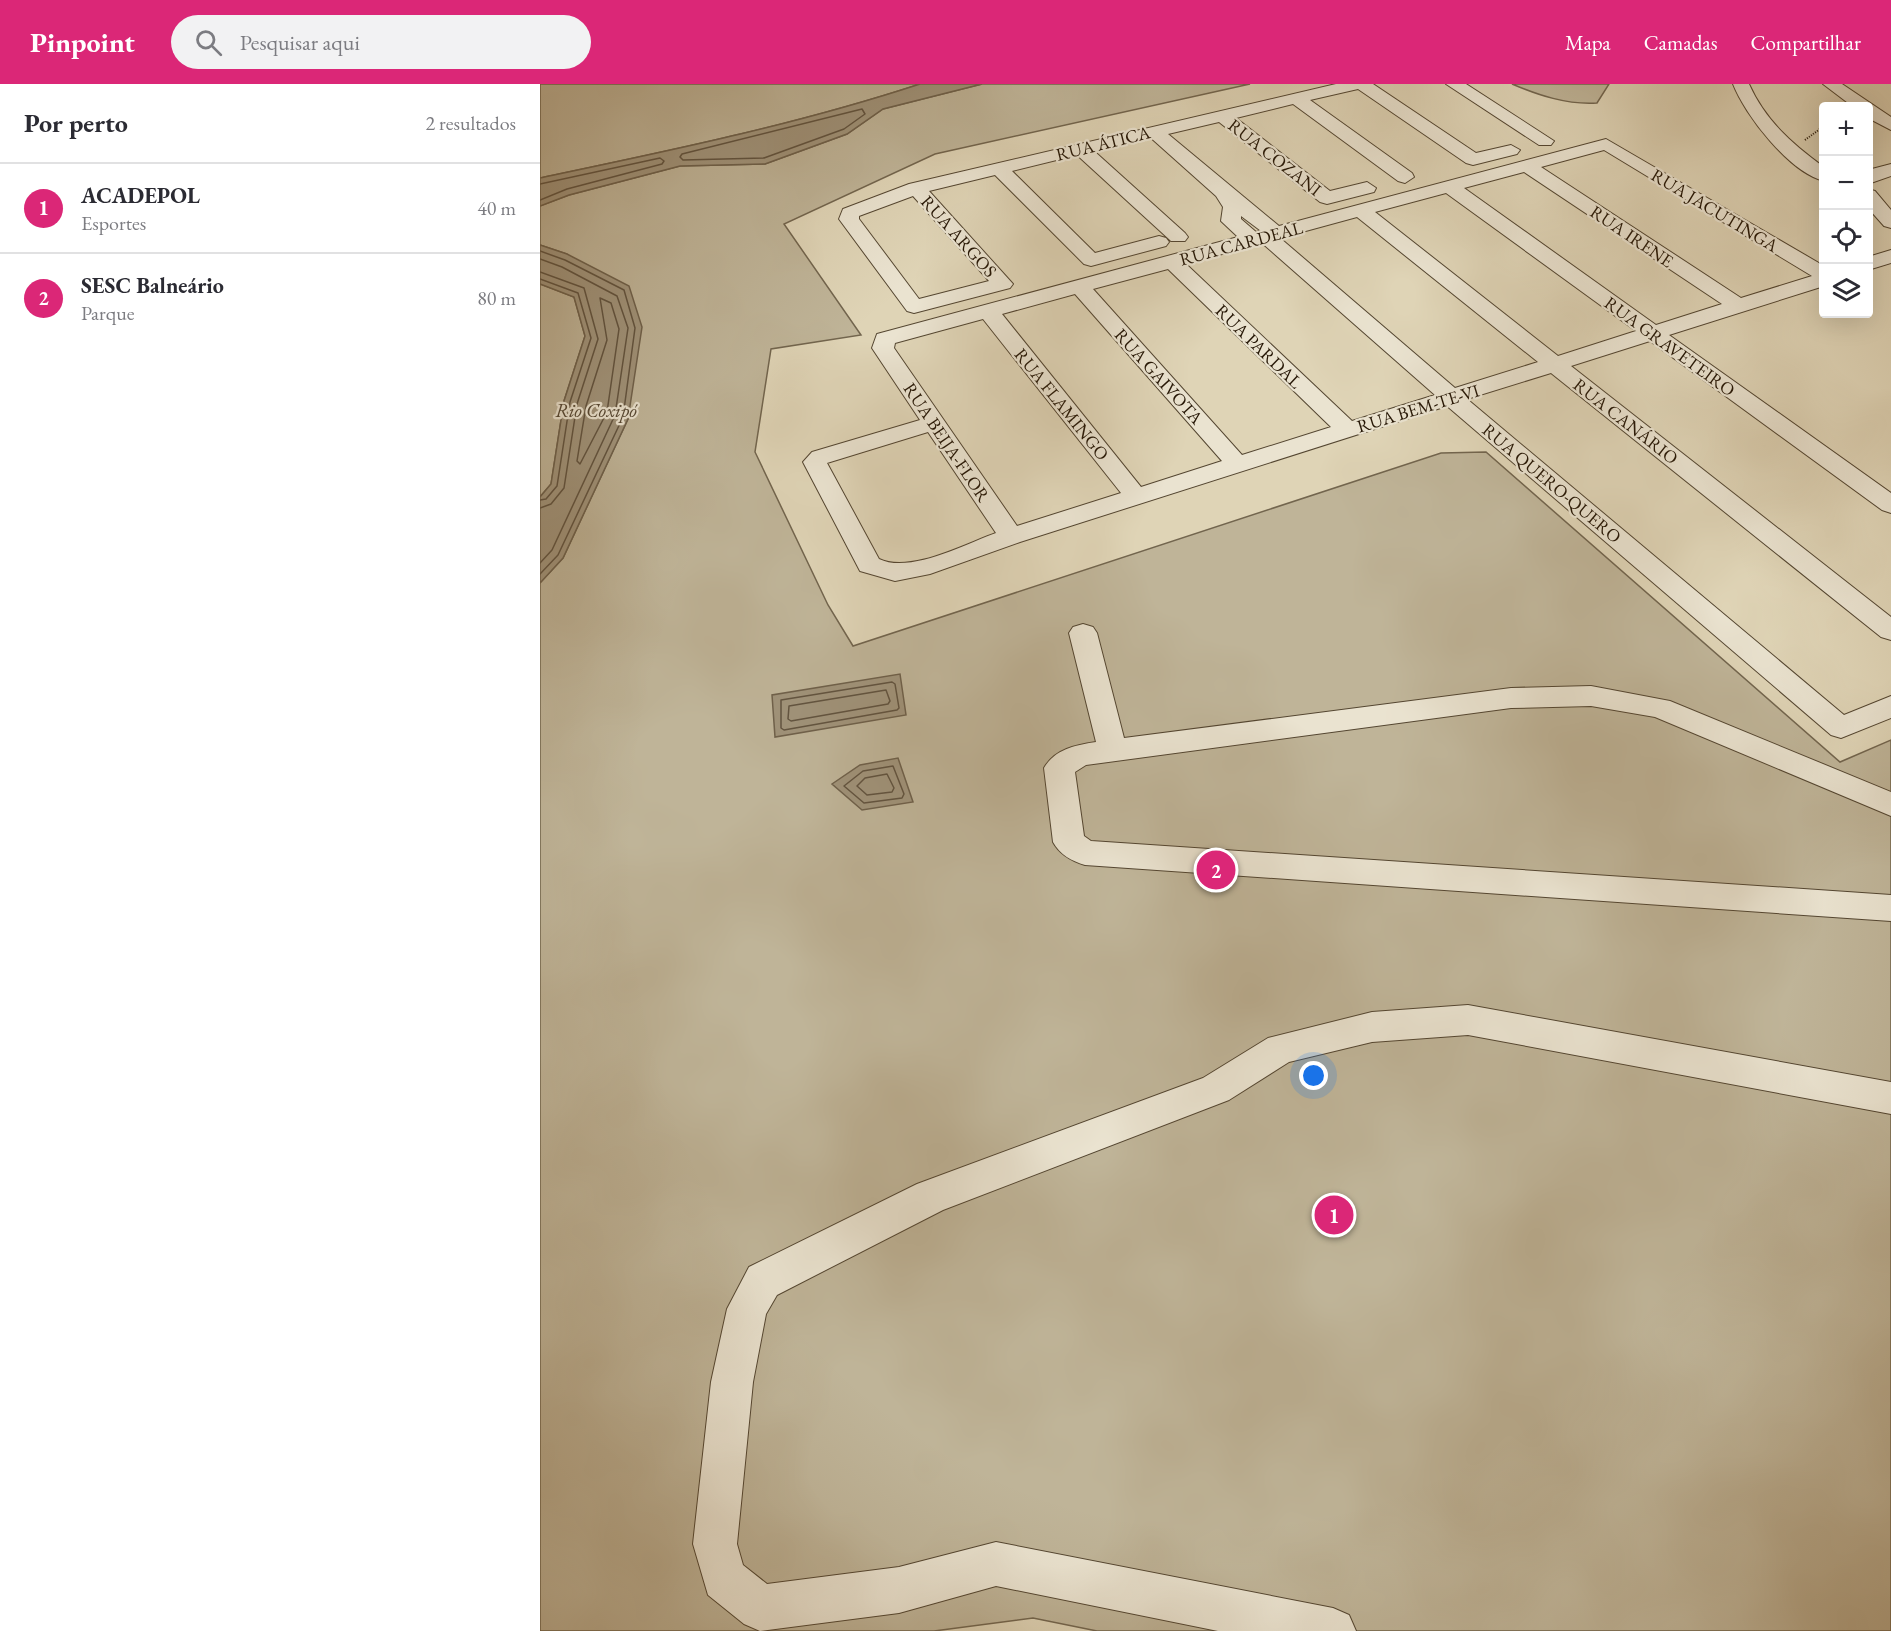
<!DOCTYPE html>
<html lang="pt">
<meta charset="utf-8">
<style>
:root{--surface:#fff;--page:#f2f2f3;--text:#2b2b33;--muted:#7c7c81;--line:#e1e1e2;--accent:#db2777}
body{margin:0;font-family:"EB Garamond",serif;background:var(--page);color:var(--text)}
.controls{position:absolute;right:18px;top:18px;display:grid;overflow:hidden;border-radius:6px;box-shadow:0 6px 24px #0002}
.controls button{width:54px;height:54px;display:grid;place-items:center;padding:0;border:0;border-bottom:2px solid var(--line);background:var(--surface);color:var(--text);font:30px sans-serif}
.you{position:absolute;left:774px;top:992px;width:21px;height:21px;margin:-15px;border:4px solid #fff;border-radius:50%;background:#1a73e8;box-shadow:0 0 0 9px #1a73e833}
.badge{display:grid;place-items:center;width:39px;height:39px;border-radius:50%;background:var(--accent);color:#fff;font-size:20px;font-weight:700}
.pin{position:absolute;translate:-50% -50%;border:3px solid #fff;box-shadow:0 2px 6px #0006}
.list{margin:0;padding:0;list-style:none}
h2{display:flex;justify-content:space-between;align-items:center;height:78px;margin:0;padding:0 24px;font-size:26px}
h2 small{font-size:20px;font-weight:400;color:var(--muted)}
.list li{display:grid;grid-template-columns:39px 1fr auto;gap:18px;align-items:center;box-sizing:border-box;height:90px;padding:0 24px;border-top:2px solid var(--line)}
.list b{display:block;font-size:22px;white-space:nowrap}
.list p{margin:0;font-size:20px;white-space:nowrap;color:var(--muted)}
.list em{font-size:20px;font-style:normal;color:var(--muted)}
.icon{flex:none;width:33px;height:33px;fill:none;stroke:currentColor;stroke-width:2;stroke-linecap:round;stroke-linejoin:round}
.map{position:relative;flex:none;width:1351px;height:1547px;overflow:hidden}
header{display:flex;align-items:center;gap:36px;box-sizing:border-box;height:84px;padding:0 30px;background:var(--accent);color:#fff}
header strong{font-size:28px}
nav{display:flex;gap:33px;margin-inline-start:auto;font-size:21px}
.search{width:420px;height:54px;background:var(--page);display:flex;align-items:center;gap:15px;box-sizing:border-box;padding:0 21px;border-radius:33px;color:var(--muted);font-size:22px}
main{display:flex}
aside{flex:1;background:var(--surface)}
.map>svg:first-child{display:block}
.green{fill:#bfb498;stroke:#72654e;stroke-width:1.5}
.water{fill:#a0937a;stroke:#6f614b;stroke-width:1.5}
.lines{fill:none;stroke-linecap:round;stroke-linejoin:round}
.shore{stroke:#625440;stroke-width:1.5}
.minor-casing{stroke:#544631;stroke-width:2}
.path{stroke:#251605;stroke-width:2;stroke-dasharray:1 1.5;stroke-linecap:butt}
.minor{fill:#eae3d0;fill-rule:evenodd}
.labels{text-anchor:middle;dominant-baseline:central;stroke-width:4.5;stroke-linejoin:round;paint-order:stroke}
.far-street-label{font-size:18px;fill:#251605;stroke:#eae3d0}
.far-water-label{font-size:20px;font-style:italic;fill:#564834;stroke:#eae3d0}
</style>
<header>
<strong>Pinpoint</strong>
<div class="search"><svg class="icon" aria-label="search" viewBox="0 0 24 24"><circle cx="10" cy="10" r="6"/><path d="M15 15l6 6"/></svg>Pesquisar aqui</div>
<nav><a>Mapa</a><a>Camadas</a><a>Compartilhar</a></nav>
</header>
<main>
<aside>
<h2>Por perto<small>2 resultados</small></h2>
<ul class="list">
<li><span class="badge">1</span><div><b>ACADEPOL</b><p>Esportes</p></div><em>40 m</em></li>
<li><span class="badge">2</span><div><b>SESC Balneário</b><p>Parque</p></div><em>80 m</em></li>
</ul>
</aside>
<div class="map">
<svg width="1351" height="1547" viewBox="0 0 1351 1547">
<rect width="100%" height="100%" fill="#dfd4b6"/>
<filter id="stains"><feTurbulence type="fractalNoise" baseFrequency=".00333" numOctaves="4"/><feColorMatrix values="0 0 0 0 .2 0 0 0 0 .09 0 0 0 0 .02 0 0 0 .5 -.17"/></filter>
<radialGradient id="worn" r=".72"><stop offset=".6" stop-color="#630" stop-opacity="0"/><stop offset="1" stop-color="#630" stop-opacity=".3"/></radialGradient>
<path class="green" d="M 0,0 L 380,0 C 255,41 128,67 0,94 Z
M 442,0 L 710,0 L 395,70 L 244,140 L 321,251 L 231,265 L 215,368 L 288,521 L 313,562 L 901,369 L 946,368 L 1300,678 L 1351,656 L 1351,1547 L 557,1547 L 493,1534 L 394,1547 L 0,1547 L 0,499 L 23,474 L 88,335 L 27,170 L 0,161 L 0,122 L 29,111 L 140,82 L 225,80 L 307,50 L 343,25 Z
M 972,0 L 1069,0 L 1057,19 C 1027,21 998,11 972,0 Z
M 0,200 L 34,213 L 45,252 L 24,317 L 11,400 L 0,413 Z"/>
<path class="water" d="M 380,0 L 442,0 L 343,25 L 307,50 L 225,80 L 140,82 L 29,111 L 0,122 L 0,94 C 128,67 255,41 380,0 Z
M 0,161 L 27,170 L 89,202 L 102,243 L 88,335 L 23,474 L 0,499 L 0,413 L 11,400 L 24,317 L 45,252 L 34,213 L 0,200 Z
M 360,590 L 366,631 L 235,653 L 232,611 Z
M 358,674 L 373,718 L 322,726 L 292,700 L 320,681 Z"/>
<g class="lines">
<path class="shore" d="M 322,25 L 325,30 L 304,45 L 224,74 L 143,76 L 140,73 L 142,70 Z
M 0,100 L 120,74 L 124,77 L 122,80 L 27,105 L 0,116
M 0,167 L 25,176 L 84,206 L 95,244 L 83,333 L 18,471 L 0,490
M 0,175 L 22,183 L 77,212 L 88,244 L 75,331 L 12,466 L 0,479
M 0,188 L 44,204 L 58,255 L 37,320 L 24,404 L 11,420 L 0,424
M 0,195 L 38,209 L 51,254 L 30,318 L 17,402 L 6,415 L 0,416
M 60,214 L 71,219 L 79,245 L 67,328 L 40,380 L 37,377 L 46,322 L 67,256 Z
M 352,598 L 355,600 L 359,624 L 357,626 L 244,646 L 241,644 L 241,616 Z
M 346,606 L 350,617 L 348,620 L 251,637 L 248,635 L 249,622 Z
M 353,682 L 364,710 L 362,714 L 324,719 L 304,702 L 323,687 Z
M 347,690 L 354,704 L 352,708 L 327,711 L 317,702 L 325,694 Z"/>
<g class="minor-casing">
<path id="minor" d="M 796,0 L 833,0 L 936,69 L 971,61 L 980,66 L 977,70 L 933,81 L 926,79 L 818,5 L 770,16 L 872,89 L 874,93 L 865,99 L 858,97 L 753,20 L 696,34 L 790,107 L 827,98 L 836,104 L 834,108 L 787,120 L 780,118 L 679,38 L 628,50 L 739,142 L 1066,55 L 1284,182 L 1284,202 L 1129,251 L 1351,409 L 1351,429 L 1342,426 L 1110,257 L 1031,282 L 1351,533 L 1351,556 L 1341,553 L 1011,289 L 927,315 L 1304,631 L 1351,612 L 1351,634 L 1301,654 L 1291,651 L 907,322 L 480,458 L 390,490 L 355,497 L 320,487 L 263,378 L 272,368 L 380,336 L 332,264 L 337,250 L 698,153 L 681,137 L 683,123 L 676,112 L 611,54 L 554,67 L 645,149 L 648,153 L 645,157 L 631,157 L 537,71 L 472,87 L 555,169 L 619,152 L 626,154 L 629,158 L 626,162 L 551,182 L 544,180 L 455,91 L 389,107 L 473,200 L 470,204 L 374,229 L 367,227 L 299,135 L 303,125 L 369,100 ZM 1064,66 L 1272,192 L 1201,214 L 1001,83 ZM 984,88 L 1182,220 L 1116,241 L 924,104 ZM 906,109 L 1096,247 L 1018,272 L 835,128 ZM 373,112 L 449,197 L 379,215 L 319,135 L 319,132 ZM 701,132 L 721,147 L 716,148 L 701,135 ZM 817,133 L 998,278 L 915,304 L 740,154 ZM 722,159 L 895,311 L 812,337 L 646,180 ZM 628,185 L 791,343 L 702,371 L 553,205 ZM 535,210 L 682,377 L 601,403 L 462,230 ZM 443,235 L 581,409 L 477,442 L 354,264 L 355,259 ZM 388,348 L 456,449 C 425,460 370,490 339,475 L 287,379 Z
M 906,0 L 926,0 L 1014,57 L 1011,61 L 999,61 Z
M 1193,0 L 1209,0 C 1225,36 1252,60 1284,83 L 1284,97 C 1250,89 1205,31 1193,0 Z
M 1283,0 L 1302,0 L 1351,33 L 1351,46 L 1328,34 L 1328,22 L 1312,22 Z
M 1351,80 L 1351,92 L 1328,100 L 1328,86 Z
M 1328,105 L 1335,107 L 1351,126 L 1351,144 L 1344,142 L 1328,124 Z
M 1351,166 L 1351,179 L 1328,186 L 1328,173 Z
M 543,540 L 553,543 L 557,549 L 584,654 L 971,604 L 1051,602 L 1130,617 L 1351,708 L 1351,732 L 1115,633 L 1051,622 L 971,624 L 546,681 L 535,688 L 544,752 L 551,757 L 1351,811 L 1351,837 L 545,781 C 532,777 520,771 513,758 L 504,684 C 515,665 536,661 556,658 L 529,549 L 533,543 Z
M 928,921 L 1351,998 L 1351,1030 L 928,951 L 832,958 L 749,978 L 689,1016 L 403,1126 L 237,1211 L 226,1230 L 213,1298 L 197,1460 L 203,1481 L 227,1500 L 359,1483 L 456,1458 L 793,1524 L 809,1531 L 816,1547 L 678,1547 L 456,1502 L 359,1529 L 220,1547 L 204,1540 L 168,1511 L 153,1460 L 171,1298 L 187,1225 L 209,1183 L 377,1100 L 663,994 L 728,954 L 832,928 Z"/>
</g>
<path class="path" d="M 1265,56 L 1284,42"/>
<use href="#minor" class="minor"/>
</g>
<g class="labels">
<g class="far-street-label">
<text transform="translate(563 59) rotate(-14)">RUA ÁTICA</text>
<text transform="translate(735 73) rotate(38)">RUA COZANI</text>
<text transform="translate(1175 126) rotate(31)">RUA JACUTINGA</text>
<text transform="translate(419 152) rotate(48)">RUA ARGOS</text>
<text transform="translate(1092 152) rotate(34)">RUA IRENE</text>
<text transform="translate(701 159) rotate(-15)">RUA CARDEAL</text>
<text transform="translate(719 262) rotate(44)">RUA PARDAL</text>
<text transform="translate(1130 262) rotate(36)">RUA GRAVETEIRO</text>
<text transform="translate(619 292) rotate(48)">RUA GAIVOTA</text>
<text transform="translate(522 320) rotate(51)">RUA FLAMINGO</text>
<text transform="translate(878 324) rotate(-17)">RUA BEM-TE-VI</text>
<text transform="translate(1086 337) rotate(38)">RUA CANÁRIO</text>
<text transform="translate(407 358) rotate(56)">RUA BEIJA-FLOR</text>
<text transform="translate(1012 399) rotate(40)">RUA QUERO-QUERO</text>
</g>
<g class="far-water-label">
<text x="56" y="326">Rio Coxipó</text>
</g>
</g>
<rect width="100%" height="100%" filter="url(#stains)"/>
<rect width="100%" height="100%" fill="url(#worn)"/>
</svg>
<div class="controls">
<button>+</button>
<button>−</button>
<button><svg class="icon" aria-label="locate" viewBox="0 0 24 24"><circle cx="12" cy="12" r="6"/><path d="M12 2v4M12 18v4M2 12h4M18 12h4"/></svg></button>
<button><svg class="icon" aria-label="layers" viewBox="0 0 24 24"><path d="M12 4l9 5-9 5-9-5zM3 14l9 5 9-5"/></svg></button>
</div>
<div class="you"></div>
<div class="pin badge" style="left:794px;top:1131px">1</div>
<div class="pin badge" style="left:676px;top:786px">2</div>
</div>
</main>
